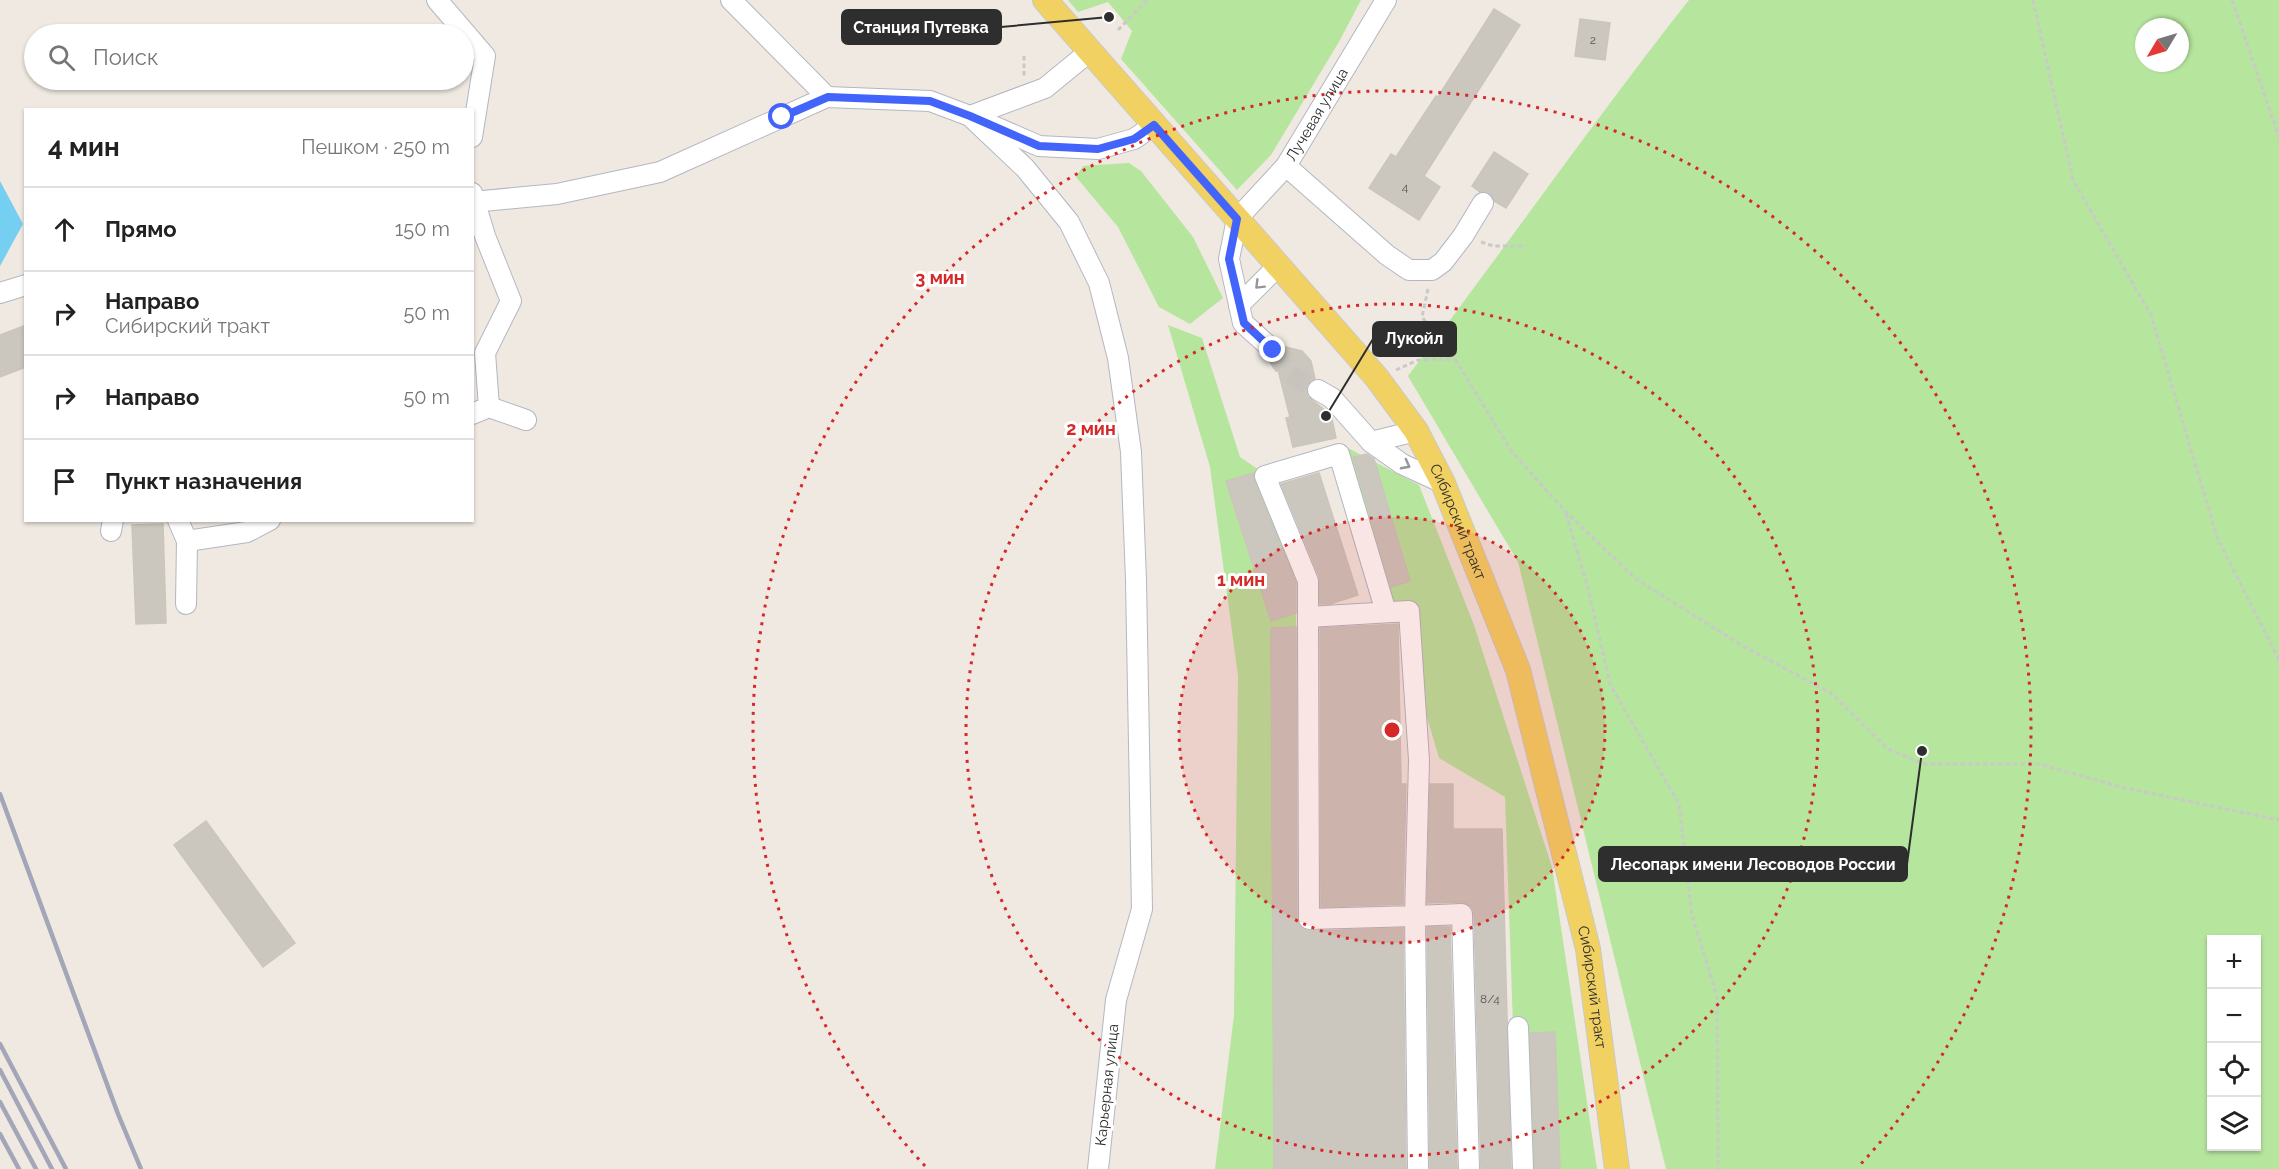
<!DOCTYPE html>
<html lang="ru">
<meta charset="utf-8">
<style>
:root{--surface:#fff;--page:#f6f6f6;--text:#222;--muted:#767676;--line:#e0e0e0}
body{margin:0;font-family:Raleway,sans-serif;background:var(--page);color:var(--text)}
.controls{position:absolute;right:18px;bottom:18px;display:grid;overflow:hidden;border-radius:0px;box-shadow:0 2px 4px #0004}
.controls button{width:54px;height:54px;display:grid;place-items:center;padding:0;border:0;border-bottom:2px solid var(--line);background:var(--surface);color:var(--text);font:30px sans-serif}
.compass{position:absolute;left:2135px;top:18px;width:54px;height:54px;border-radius:50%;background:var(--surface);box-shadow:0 2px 4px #0004;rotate:232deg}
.stop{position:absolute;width:18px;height:18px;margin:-14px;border:4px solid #4264fb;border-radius:50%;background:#fff}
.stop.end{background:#4264fb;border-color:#fff;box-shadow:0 2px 6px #0008}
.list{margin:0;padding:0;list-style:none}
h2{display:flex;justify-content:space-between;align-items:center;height:78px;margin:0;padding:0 24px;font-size:26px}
h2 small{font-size:20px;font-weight:400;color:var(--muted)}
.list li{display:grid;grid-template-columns:39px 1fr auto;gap:18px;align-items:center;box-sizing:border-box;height:84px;padding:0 24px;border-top:2px solid var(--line)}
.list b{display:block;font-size:22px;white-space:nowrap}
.list p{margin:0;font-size:20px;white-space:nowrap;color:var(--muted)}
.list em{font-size:20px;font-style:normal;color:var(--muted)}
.icon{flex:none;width:33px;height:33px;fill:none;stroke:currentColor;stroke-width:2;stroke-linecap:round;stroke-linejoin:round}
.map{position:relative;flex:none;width:2279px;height:1169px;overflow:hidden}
.search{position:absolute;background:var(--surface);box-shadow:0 2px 4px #0004;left:24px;top:24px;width:450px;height:66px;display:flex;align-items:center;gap:15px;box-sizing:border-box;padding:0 21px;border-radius:33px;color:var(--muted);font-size:22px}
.panel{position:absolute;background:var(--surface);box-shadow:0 2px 4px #0004;left:24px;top:108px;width:450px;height:414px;border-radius:0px}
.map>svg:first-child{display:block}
.green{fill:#b6e59e;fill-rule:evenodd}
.water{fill:#75cff0}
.building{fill:#cbc7bf;stroke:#cbc5ba;stroke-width:1.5}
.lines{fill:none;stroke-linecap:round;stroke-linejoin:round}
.minor-tunnel{stroke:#c8c4bd;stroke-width:20;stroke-dasharray:20 10;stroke-linecap:butt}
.minor-casing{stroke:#b4b7c1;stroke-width:22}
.major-casing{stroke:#c9c9c9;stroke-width:26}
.path{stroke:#c9c9c9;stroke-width:3;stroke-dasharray:4.5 3;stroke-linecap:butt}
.minor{stroke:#fff;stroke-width:20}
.major{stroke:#f2d163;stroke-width:24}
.rail{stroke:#a3a6b8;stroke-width:4.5}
.oneway{stroke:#969696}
.route{stroke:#4264fb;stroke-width:8}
.ring{fill:none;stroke:#d62828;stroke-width:3;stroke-dasharray:3 6}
.labels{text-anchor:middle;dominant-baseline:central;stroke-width:6;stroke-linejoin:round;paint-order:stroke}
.number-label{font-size:12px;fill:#555452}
.street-label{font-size:15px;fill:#2e2e2e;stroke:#fff}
.centre{fill:#d62828;stroke:#fff;stroke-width:3}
.ring-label{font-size:18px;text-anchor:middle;font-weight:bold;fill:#d62828;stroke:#fff;stroke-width:6;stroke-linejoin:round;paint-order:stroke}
.leader{fill:none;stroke:#2e2e2e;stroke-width:2}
.callout-dot{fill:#2e2e2e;stroke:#fff;stroke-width:2}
.callout{fill:#2e2e2e;stroke:#2e2e2e;stroke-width:2}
.callout-label{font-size:16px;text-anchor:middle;font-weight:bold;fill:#fff}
</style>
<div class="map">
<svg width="2279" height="1169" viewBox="0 0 2279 1169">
<rect width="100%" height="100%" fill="#efe9e1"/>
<path class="green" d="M 1068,0 L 1361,0 L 1340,40 L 1271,155 L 1237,190 L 1121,59 L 1132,31 L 1108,2 L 1078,12 Z
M 1689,0 L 2279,0 L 2279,1169 L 1666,1169 L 1518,562 L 1408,376 C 1503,251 1592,123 1689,0 ZM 2144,27 L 2180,27 L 2180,63 L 2144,63 ZM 2212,940 L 2256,940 L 2256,1146 L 2212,1146 Z
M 1129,163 L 1141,171 L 1193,237 L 1223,298 L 1190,324 L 1159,307 L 1118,227 L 1076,177 L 1083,166 Z
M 1168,325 L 1202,338 L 1240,457 L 1259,470 L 1294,568 L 1296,619 L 1297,889 L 1290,1169 L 1215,1169 L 1234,1015 L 1238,676 L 1210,467 Z
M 1348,448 L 1419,485 L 1474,625 L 1552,867 L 1597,1169 L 1518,1169 L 1505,797 L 1439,758 Z"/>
<path class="water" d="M 0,181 L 23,224 L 0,266 Z"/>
<path class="building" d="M 1494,9 L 1520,25 L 1424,176 L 1440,187 L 1419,220 L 1369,188 L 1391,154 L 1396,157 L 1436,96 L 1438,97 Z
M 1580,19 L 1610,23 L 1605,60 L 1575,56 Z
M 1494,152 L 1528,174 L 1506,208 L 1494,201 L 1490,193 L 1480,192 L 1472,186 Z
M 26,325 L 26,367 L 0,377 L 0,335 Z
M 1285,347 L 1302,351 L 1311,361 L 1315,379 L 1307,385 L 1307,396 L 1331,415 L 1336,438 L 1293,447 L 1286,418 L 1290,417 L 1276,362 L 1282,358 Z
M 1367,454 L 1374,459 L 1410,581 L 1391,587 L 1353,457 Z
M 1254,473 L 1254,481 L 1296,583 L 1296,613 L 1271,621 L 1226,481 Z
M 1319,473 L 1358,595 L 1330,604 L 1320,604 L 1319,576 L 1281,484 Z
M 163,524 L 166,623 L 136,624 L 132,525 Z
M 1398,624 L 1401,784 L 1406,784 L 1403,904 L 1321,907 L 1320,628 Z
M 1296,627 L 1297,920 L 1303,929 L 1309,931 L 1403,928 L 1406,1169 L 1274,1169 L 1271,628 Z
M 1430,784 L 1453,784 L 1453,829 L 1502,829 L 1511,1169 L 1481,1169 L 1474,914 L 1472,907 L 1462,902 L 1427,903 Z
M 206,821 L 295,943 L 263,967 L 174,845 Z
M 1427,927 L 1450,927 L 1457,1169 L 1430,1169 Z
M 1555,1032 L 1560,1169 L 1535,1169 L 1530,1033 Z"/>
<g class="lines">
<path class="minor-tunnel" d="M 1273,350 L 1289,374 L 1318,390"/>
<g class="minor-casing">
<g id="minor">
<path d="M 437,0 L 485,56 L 472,137"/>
<path d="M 731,0 L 827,97"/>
<path d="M 970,116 L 1025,168 L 1069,222 L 1099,283 L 1118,358 L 1131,452 L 1136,580 L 1142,909 L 1116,1000 L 1098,1169"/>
<path d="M 984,122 L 1039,146 L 1098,149 L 1134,139 L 1154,125"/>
<path d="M 1286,166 L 1387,255 L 1409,270 L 1432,270 L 1443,262 L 1463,236 L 1483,203"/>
<path d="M 472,193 L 485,236 L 511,301 L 485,353 L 489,407 L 472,414"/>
<path d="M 472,202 L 557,194 L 660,172 L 827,97 L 930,101 L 970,116 L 1045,88 L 1089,52"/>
<path d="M 0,293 L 26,285"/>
<path d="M 1239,305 L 1278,266"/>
<path id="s1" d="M 1273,350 L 1243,323 L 1229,259 L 1237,219 L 1286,166 L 1386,0"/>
<path d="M 1318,390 L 1332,398 L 1371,442 L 1416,431"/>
<path d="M 489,407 L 526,420"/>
<path d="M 1371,442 L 1402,464 L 1443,483"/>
<path d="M 178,520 L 187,541 L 186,604"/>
<path d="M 111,531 L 113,520"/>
<path d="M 187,541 L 247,532 L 270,520"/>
<path d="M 1308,617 L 1409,611 L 1419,760 L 1415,916 L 1309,919 L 1308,617 L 1308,581 L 1265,476 L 1339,454 L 1386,612"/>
<path d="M 1518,1027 L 1523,1169"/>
<path d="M 1418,1169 L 1415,916 L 1462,914 L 1469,1169"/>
</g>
</g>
<g class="major-casing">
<g id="major">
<path id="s2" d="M 1045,0 L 1377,378 L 1416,431 L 1443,483 L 1518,670 L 1588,949 L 1617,1169"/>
</g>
</g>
<path class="path" d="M 2033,0 L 2073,180 L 2151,315 L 2217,537 L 2279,660
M 2232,0 L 2279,137
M 1118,30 L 1147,0
M 1024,56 L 1024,78
M 1481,242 L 1493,246 L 1526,246
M 1428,289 L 1422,317 L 1455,359 L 1512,452 L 1566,512 L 1636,579 L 1743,646 L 1831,693 L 1888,749 L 1924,764 L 2039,764 L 2121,787 L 2279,820
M 1396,370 L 1418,360 L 1455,359
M 1566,514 L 1588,588 L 1610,684 L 1679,804 L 1692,916 L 1717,996 L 1718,1169"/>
<use href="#minor" class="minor"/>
<use href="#major" class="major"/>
<path class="rail" d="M 0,794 L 118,1114 L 141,1169
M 0,1044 L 66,1169
M 0,1070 L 52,1169
M 0,1102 L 36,1169
M 0,1134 L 19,1169"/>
</g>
<defs><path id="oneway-chevron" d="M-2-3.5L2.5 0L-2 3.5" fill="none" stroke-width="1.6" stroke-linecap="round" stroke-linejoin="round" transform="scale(1.5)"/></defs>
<g class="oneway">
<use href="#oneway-chevron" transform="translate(1259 285) rotate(135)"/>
<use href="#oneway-chevron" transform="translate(1406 465) rotate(28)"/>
</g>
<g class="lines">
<path class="route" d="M 782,117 L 828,97 L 930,101 L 970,116 L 1039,146 L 1098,149 L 1134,139 L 1154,125 L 1237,219 L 1229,259 L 1244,323 L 1273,350"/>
</g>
<circle cx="1392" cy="730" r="213" fill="#d62828" fill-opacity=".12"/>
<g class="ring">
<circle cx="1392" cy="730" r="213"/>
<circle cx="1392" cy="730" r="426"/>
<path d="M925 1166A639 639 0 1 1 1859 1166"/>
</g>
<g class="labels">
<g class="number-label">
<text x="1593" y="40">2</text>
<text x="1405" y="187">4</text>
<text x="1490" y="999">8/4</text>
</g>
<g class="street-label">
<text stroke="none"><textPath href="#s1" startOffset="279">Лучевая улица</textPath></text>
<text stroke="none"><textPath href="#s2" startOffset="669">Сибирский тракт</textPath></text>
<text stroke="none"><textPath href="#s2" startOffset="1155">Сибирский тракт</textPath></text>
<text transform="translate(1107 1085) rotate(-84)">Карьерная улица</text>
</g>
</g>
<circle cx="1392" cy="730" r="9" class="centre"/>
<g class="ring-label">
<text x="940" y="284">3 мин</text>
<text x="1091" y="435">2 мин</text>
<text x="1241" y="586">1 мин</text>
</g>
<path class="leader" d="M1109 17L1001 27M1326 416L1373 339M1922 751L1907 864"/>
<g class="callout-dot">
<circle cx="1109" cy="17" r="6"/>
<circle cx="1326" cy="416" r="6"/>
<circle cx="1922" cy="751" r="6"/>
</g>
<g class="callout">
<rect x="842" y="10" width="159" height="34" rx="6"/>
<rect x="1373" y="322" width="83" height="34" rx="6"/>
<rect x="1599" y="847" width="308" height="34" rx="6"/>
</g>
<g class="callout-label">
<text x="921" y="33">Станция Путевка</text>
<text x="1414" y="344">Лукойл</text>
<text x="1753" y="870">Лесопарк имени Лесоводов России</text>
</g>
</svg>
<div class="controls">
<button>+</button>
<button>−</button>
<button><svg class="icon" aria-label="locate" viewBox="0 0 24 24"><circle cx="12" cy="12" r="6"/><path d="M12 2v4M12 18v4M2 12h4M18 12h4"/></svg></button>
<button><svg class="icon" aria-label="layers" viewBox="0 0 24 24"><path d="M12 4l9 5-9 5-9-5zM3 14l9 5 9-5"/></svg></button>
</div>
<svg class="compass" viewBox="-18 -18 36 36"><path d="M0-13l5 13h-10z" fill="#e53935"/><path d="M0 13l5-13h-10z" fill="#767676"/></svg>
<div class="stop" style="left:782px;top:117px"></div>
<div class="stop end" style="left:1273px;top:350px"></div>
<div class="search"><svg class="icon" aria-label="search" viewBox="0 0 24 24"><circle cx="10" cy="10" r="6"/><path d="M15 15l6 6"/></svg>Поиск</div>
<section class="panel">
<h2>4 мин<small>Пешком · 250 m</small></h2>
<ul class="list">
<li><svg class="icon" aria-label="ahead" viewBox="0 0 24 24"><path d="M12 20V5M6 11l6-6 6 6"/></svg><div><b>Прямо</b></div><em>150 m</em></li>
<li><svg class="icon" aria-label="right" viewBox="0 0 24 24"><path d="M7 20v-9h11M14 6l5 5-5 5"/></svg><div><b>Направо</b><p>Сибирский тракт</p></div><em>50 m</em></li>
<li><svg class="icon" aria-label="right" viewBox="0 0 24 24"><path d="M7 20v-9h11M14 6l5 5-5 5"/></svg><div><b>Направо</b></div><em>50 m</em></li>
<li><svg class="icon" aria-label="arrive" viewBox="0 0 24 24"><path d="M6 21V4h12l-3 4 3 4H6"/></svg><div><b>Пункт назначения</b></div></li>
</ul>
</section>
</div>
